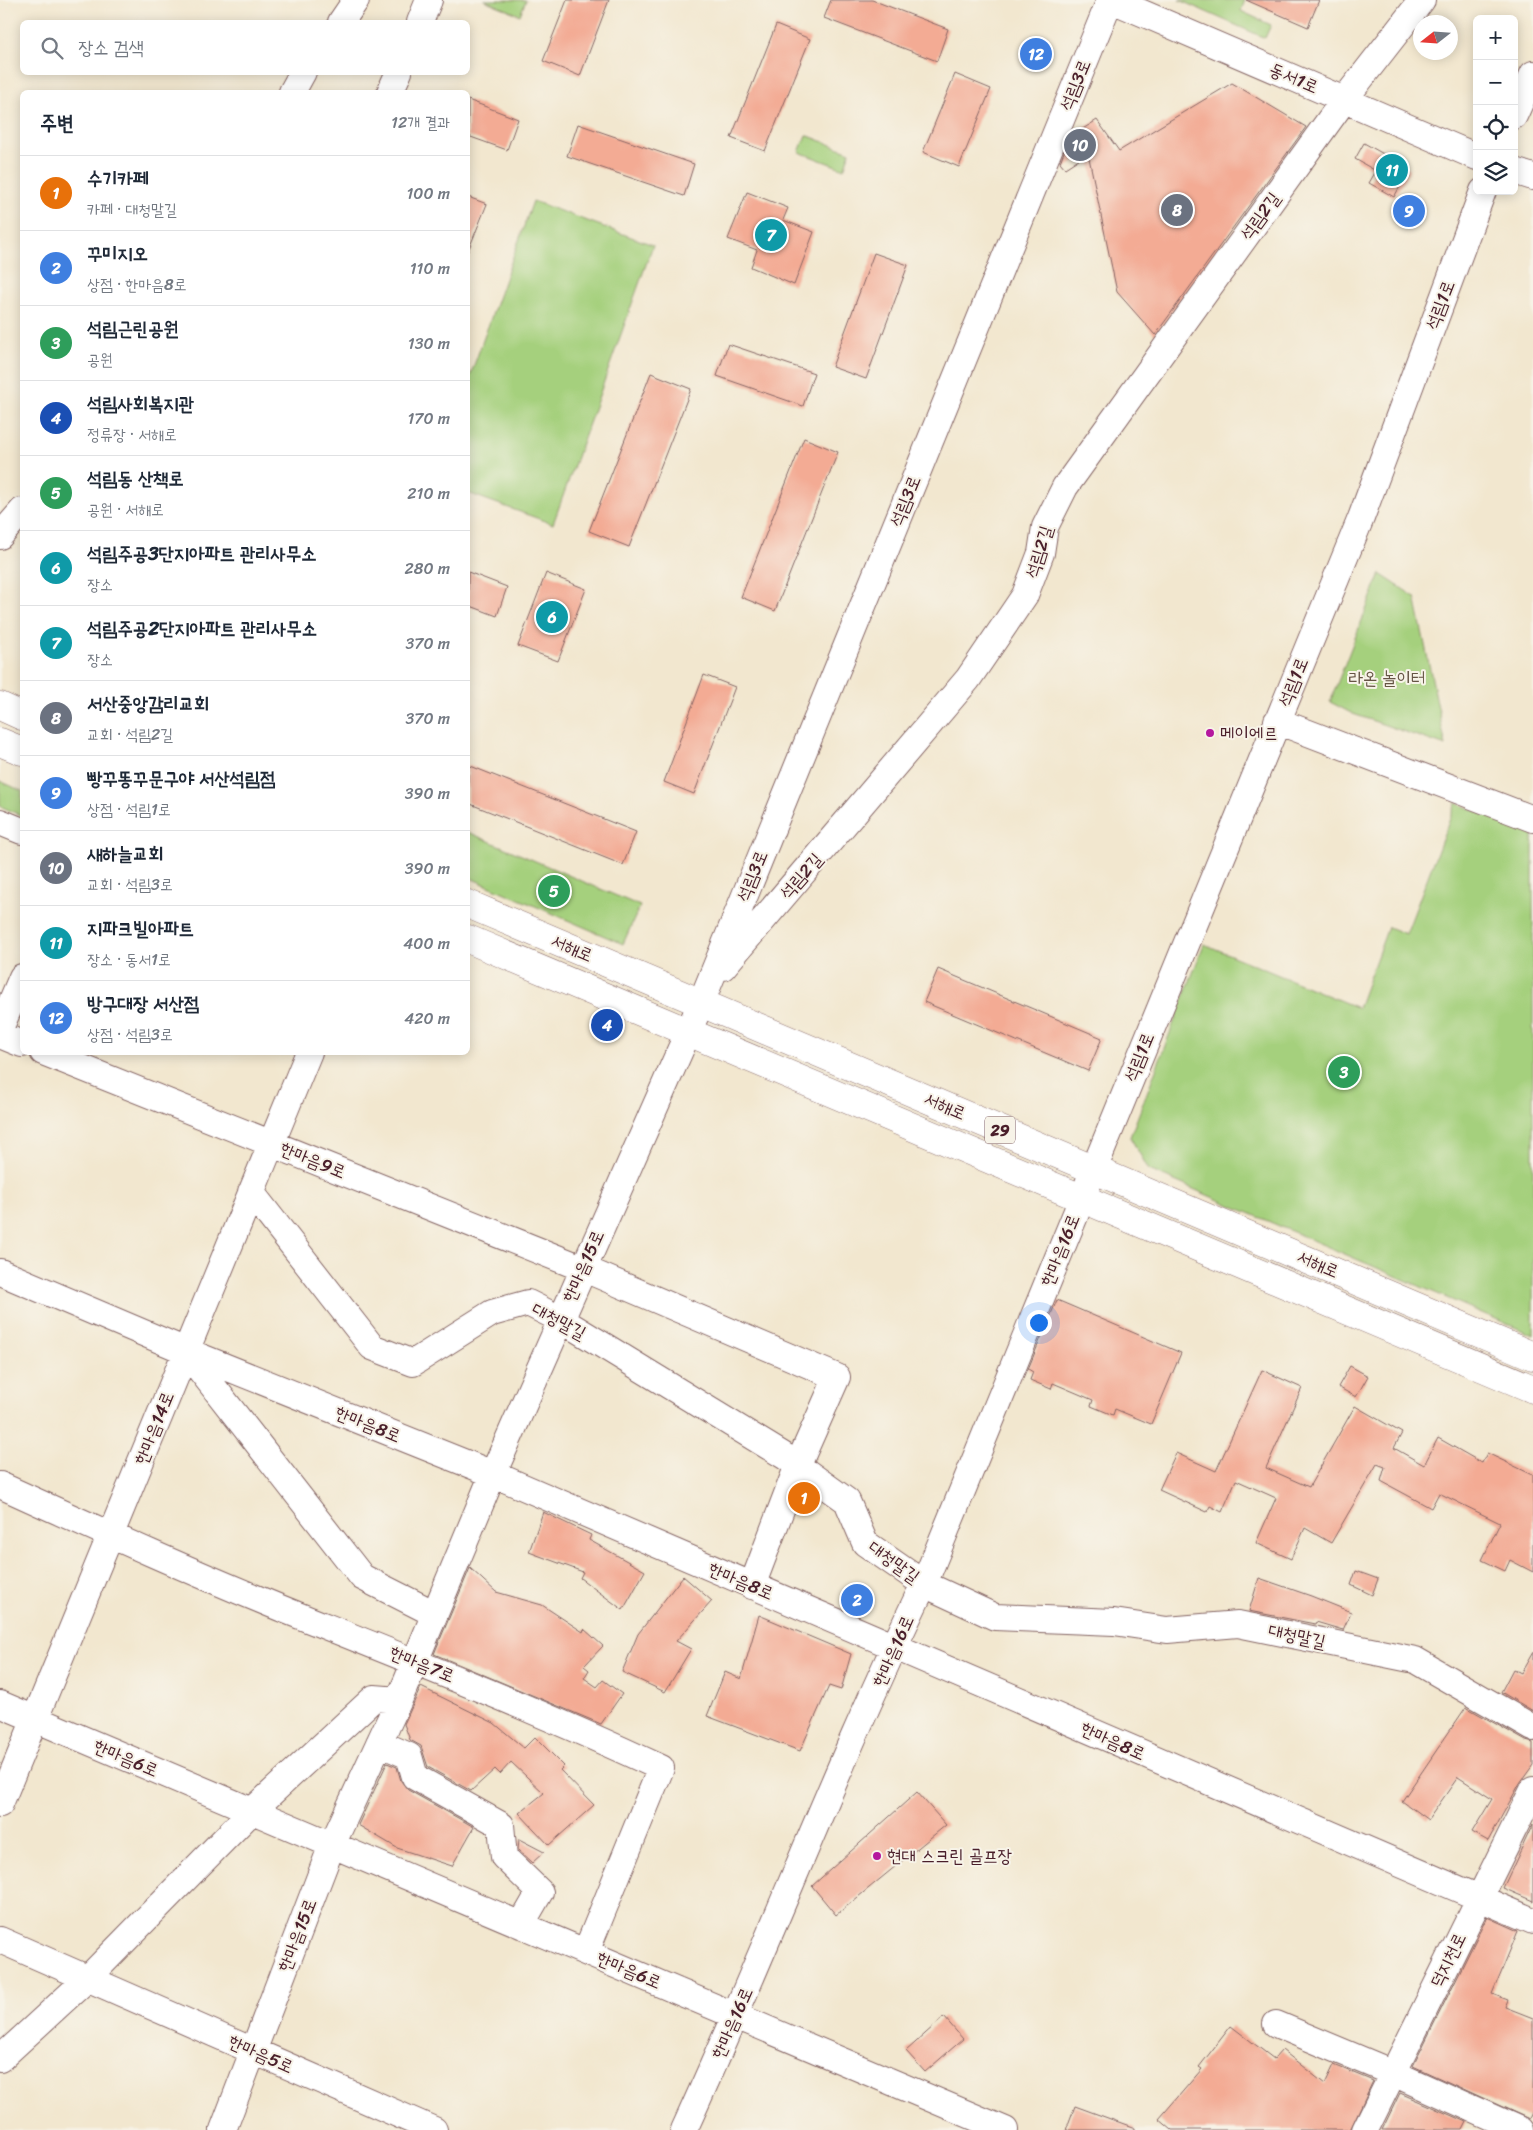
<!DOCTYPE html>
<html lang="ko">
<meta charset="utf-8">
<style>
:root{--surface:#fff;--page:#f2f2f3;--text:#1f2937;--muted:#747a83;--line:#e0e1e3;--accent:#b5179e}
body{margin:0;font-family:Sriracha,"Poor Story",sans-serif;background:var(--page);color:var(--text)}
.controls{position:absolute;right:15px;top:15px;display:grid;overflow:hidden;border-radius:8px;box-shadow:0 2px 12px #0003}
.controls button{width:45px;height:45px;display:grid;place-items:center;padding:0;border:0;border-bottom:1px solid var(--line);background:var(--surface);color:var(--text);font:25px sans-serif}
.compass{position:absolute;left:1413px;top:15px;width:45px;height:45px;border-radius:50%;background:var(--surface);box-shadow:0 2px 12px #0003;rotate:253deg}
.you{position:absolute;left:1038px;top:1322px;width:18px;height:18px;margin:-12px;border:4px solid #fff;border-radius:50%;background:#1a73e8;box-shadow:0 0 0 8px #1a73e833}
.badge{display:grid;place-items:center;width:32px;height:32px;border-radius:50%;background:var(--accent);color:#fff;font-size:16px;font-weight:700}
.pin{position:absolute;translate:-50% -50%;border:2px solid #fff;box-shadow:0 1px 5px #0006}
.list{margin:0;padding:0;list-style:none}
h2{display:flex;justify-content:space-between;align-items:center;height:65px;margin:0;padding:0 20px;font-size:21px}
h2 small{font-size:16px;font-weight:400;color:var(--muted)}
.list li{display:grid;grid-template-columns:32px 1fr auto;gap:15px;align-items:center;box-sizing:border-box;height:75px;padding:0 20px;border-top:1px solid var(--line)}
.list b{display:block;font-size:19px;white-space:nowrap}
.list p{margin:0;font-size:16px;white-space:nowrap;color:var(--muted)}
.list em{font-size:16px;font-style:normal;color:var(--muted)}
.icon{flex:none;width:28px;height:28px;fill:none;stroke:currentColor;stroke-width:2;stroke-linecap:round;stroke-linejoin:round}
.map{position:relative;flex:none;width:1533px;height:2130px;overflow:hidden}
.search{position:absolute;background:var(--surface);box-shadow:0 2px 12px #0003;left:20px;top:20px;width:450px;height:55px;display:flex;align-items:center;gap:12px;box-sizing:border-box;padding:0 18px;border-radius:8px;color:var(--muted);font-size:19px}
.panel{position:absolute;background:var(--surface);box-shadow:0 2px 12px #0003;left:20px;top:90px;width:450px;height:965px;border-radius:8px}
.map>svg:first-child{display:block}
.green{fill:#a5d07d;stroke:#787854}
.building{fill:#f3ab94}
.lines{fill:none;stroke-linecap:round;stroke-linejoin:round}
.minor-casing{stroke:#856564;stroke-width:28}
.major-casing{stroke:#856564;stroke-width:29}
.minor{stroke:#fff;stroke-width:26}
.major{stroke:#fff;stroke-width:28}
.poi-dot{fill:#b5179e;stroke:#f7f3e8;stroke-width:2}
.labels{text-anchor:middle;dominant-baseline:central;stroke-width:4;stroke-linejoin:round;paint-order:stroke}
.shield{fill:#f7f3e8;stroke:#7e5f64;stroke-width:1}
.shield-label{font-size:16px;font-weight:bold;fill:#4a1f2b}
.street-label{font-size:18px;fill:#4a1f2b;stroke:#f7f3e8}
.park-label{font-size:18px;fill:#655444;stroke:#f7f3e8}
.poi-label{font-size:18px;fill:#4a1f2b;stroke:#f7f3e8;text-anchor:start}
</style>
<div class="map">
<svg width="1533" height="2130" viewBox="0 0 1533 2130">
<rect width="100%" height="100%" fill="#f7f3e8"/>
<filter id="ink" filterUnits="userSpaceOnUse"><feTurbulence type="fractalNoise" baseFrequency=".02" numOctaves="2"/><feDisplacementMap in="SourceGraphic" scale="10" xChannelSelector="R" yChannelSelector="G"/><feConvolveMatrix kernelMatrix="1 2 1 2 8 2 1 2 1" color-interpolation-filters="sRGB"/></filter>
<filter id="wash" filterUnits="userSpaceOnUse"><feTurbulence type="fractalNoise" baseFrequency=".0096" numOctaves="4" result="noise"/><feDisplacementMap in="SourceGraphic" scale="20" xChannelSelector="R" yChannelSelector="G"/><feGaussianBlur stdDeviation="1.12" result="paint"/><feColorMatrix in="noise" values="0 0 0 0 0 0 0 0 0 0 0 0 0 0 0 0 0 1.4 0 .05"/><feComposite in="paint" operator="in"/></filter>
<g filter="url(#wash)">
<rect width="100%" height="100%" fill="#f2e7cf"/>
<path class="green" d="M 484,0 L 526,0 L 520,15 Z
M 1179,0 L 1245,0 L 1241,11 L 1271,25 L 1265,38 Z
M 806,135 L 850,152 L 844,169 L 799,152 Z
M 533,201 L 653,245 L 553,524 L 468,493 L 468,382 Z
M 1380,574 L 1415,597 L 1446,746 L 1353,714 L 1330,702 Z
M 0,781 L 22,791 L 22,816 L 0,806 Z
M 1456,803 L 1533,834 L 1533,1335 L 1149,1170 L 1130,1137 L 1204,944 L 1358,1008 L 1388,927 L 1406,934 Z
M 468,832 L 640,906 L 623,944 L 468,877 Z"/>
<g id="blocks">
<path class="building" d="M 567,0 L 609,0 L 580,76 L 543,61 Z
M 831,0 L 872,0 L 948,29 L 937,61 L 824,18 Z
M 1246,0 L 1319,0 L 1308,27 Z
M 776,25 L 810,39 L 765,151 L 731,138 Z
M 955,74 L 991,89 L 959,167 L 923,152 Z
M 1232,83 L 1306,127 L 1155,335 L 1117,292 L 1088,153 L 1065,168 L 1060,162 L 1070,137 L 1097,120 L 1119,151 Z
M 468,100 L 518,119 L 507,150 L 468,136 Z
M 578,124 L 694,164 L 684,196 L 567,156 Z
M 1364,143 L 1410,169 L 1394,197 L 1369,183 L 1376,171 L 1355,159 Z
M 747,192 L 788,208 L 783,220 L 814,232 L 794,285 L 751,267 L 757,250 L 728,239 Z
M 468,197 L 487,204 L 468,251 Z
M 874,253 L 908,265 L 866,379 L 832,367 Z
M 728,344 L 814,373 L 803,406 L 717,376 Z
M 651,373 L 691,389 L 629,547 L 589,531 Z
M 804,438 L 838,452 L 775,611 L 741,597 Z
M 468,572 L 507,587 L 497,616 L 468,605 Z
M 546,573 L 586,589 L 558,661 L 518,646 Z
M 704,675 L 735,687 L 694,794 L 664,782 Z
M 468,765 L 636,832 L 623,865 L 468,803 Z
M 938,969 L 1102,1038 L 1088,1071 L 924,1002 Z
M 1057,1300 L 1181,1353 L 1151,1424 L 1115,1409 L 1113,1415 L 1091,1406 L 1093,1400 L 1053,1383 L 1051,1389 L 1030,1380 L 1033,1372 L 1028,1369 Z
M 1350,1366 L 1368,1376 L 1356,1397 L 1338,1387 Z
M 1262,1370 L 1302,1388 L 1266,1468 L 1309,1487 L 1355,1406 L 1402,1433 L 1394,1448 L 1424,1465 L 1438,1438 L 1482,1463 L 1487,1453 L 1533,1475 L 1533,1572 L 1510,1560 L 1505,1571 L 1482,1560 L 1500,1523 L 1439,1493 L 1431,1508 L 1381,1481 L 1385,1467 L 1377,1464 L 1331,1543 L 1305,1528 L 1291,1559 L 1256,1543 L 1276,1498 L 1236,1480 L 1222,1512 L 1210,1506 L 1207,1512 L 1159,1490 L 1176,1453 L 1216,1471 Z
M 543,1512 L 591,1535 L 589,1540 L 645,1571 L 623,1610 L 580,1578 L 583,1572 L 529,1552 Z
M 470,1568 L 496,1592 L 542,1605 L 583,1632 L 584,1629 L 603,1646 L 584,1666 L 589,1670 L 584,1678 L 597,1687 L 603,1680 L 622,1694 L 601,1724 L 434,1654 Z
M 1356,1571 L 1378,1579 L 1372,1595 L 1351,1585 Z
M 683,1576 L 712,1601 L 676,1641 L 691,1649 L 665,1692 L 622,1672 L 638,1634 Z
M 1259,1578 L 1311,1596 L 1351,1612 L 1343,1630 L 1316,1622 L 1315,1624 L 1249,1611 Z
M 759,1615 L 851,1654 L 841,1690 L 829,1686 L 800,1751 L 707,1716 L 725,1672 L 741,1679 Z
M 1533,1652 L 1533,1711 L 1501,1692 L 1513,1669 L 1521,1673 Z
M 421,1687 L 494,1723 L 524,1748 L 535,1737 L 564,1766 L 560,1770 L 594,1805 L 549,1845 L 519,1813 L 544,1793 L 511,1762 L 500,1774 L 495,1769 L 471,1791 L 428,1767 L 421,1746 L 410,1740 L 404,1724 Z
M 1466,1707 L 1526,1741 L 1533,1743 L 1533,1765 L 1520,1783 L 1488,1841 L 1472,1832 L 1492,1799 L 1458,1777 L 1428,1820 L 1402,1801 Z
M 387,1763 L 397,1767 L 401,1781 L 408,1790 L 474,1827 L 452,1866 L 397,1848 L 358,1825 Z
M 917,1792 L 946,1825 L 836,1915 L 812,1886 Z
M 1533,1824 L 1533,1901 L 1503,1888 Z
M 519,1839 L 544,1852 L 532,1863 L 518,1850 Z
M 1487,1917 L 1518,1931 L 1492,1994 L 1508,2000 L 1505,2007 L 1533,2018 L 1533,2110 L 1529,2119 L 1413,2066 Z
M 944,2017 L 963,2039 L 925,2072 L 906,2051 Z
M 1231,2026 L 1274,2059 L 1282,2050 L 1325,2084 L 1334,2065 L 1373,2081 L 1350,2130 L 1172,2130 L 1159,2119 L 1202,2069 L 1199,2067 Z
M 1400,2093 L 1466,2122 L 1462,2130 L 1382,2130 Z
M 1075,2106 L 1135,2128 L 1135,2130 L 1066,2130 Z"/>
</g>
</g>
<g filter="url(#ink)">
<use href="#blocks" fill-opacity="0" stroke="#856564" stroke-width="1"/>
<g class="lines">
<g class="minor-casing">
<path id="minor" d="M 1112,0 L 1477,157
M 341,22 L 356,0
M 420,22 L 429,0
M 292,92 L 303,72
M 390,92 L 399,72
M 1514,116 L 1533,74
M 1514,171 L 1533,177
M 0,536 L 22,511
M 1277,721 L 1533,819
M 0,822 L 22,831
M 723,967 L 968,679 L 1025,595 L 1041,553 L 1045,527 L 1065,487 L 1344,100 L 1422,0
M 0,1029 L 22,977
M 0,1035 L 22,1044
M 43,1052 L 582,1268 L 837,1377 L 798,1465 L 752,1586
M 251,1192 L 372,1347 L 413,1363 L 492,1313 L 528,1303 L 560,1319 L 786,1457 L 847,1501 L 865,1543 L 924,1584 L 995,1617 L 1114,1622 L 1167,1630 L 1238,1624 L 1415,1660 L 1533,1728
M 0,1272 L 186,1351 L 493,1474 L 1533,1921
M 187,1353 L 362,1577 L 433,1613
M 0,1485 C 101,1531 202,1577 305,1618 C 425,1666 544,1713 661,1768 L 586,1952
M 0,1704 L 1005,2130
M 379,1743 L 409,1756 L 415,1777 L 501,1825 L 504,1857 L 540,1892 L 521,1925
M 0,1804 L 309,1052
M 0,1940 L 434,2130
M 1276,2024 L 1393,2073 L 1520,2130
M 0,2059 L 88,1978 L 252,1811 L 374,1698 L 399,1700
M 223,2130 L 332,1845 L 399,1700 L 493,1474 L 701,1003 L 1110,0
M 684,2130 C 767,1949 837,1763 924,1584 L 1361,518 L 1483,191
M 1365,2130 L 1533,1790"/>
</g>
<g class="major-casing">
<path id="major" d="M 0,706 L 22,716
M 0,742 L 22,751
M 468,904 L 1533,1356
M 468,939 L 1533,1389"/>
</g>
<use href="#minor" class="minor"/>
<use href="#major" class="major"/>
</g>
</g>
<g class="poi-dot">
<circle cx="1210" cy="733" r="5"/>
<circle cx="877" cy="1856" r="5"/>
</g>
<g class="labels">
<rect class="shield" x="985" y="1116.5" width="30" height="27" rx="4"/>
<g class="shield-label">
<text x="1000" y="1130">29</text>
</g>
<g class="street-label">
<text transform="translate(1294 78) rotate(23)">동서1로</text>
<text transform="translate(1075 85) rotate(-68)">석림3로</text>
<text transform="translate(1260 216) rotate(-54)">석림2길</text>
<text transform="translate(1440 305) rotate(-69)">석림1로</text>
<text transform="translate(905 501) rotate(-68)">석림3로</text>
<text transform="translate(1039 552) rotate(-73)">석림2길</text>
<text transform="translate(1293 682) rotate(-68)">석림1로</text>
<text transform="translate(752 876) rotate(-68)">석림3로</text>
<text transform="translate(801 876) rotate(-49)">석림2길</text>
<text transform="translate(572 948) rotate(23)">서해로</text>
<text transform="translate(1139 1057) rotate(-68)">석림1로</text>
<text transform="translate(945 1106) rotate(23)">서해로</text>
<text transform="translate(313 1160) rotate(22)">한마음9로</text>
<text transform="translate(1060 1250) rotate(-68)">한마음16로</text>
<text transform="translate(1318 1264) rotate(23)">서해로</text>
<text transform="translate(583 1266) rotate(-66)">한마음15로</text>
<text transform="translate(559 1321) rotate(28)">대청말길</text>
<text transform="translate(368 1424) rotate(22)">한마음8로</text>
<text transform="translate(154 1428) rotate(-68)">한마음14로</text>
<text transform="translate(894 1562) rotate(36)">대청말길</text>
<text transform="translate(741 1581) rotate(23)">한마음8로</text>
<text transform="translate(1297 1636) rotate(12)">대청말길</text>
<text transform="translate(893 1651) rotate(-66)">한마음16로</text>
<text transform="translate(422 1664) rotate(22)">한마음7로</text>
<text transform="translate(1113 1741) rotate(24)">한마음8로</text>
<text transform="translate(126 1758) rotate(23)">한마음6로</text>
<text transform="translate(297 1935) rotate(-69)">한마음15로</text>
<text transform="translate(1448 1960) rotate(-64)">덕지천로</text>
<text transform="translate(629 1970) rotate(23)">한마음6로</text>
<text transform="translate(732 2023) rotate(-66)">한마음16로</text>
<text transform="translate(261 2054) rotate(24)">한마음5로</text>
</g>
<g class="park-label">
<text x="1387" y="678">라온 놀이터</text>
</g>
<g class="poi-label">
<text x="1220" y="733">메이에르</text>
<text x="887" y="1856">현대 스크린 골프장</text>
</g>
</g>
</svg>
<div class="controls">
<button>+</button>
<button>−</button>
<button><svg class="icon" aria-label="locate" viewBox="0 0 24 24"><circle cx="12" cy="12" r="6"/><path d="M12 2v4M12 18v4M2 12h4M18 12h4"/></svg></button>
<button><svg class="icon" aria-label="layers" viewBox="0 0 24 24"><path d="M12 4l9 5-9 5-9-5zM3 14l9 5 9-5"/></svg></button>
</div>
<svg class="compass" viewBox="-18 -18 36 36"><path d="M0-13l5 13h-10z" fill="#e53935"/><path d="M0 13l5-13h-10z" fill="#747a83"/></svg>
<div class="you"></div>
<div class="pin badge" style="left:804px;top:1498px;background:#e8710a">1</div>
<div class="pin badge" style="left:857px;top:1600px;background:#3f7fe0">2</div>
<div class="pin badge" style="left:1344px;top:1072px;background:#2e9e5b">3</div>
<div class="pin badge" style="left:607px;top:1025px;background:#1a4fb4">4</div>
<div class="pin badge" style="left:554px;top:891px;background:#2e9e5b">5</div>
<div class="pin badge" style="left:552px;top:617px;background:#0f9aa8">6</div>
<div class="pin badge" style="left:771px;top:235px;background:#0f9aa8">7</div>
<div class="pin badge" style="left:1177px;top:210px;background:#6b7280">8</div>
<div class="pin badge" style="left:1409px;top:211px;background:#3f7fe0">9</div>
<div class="pin badge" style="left:1080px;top:145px;background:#6b7280">10</div>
<div class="pin badge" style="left:1392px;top:170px;background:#0f9aa8">11</div>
<div class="pin badge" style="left:1036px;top:54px;background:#3f7fe0">12</div>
<div class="search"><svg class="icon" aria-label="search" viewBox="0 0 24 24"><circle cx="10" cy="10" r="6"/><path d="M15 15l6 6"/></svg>장소 검색</div>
<section class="panel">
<h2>주변<small>12개 결과</small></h2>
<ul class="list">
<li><span class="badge" style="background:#e8710a">1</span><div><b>수기카페</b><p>카페 · 대청말길</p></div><em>100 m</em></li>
<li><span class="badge" style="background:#3f7fe0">2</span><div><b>꾸미지오</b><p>상점 · 한마음8로</p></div><em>110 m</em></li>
<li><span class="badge" style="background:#2e9e5b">3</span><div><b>석림근린공원</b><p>공원</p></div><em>130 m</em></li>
<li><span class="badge" style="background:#1a4fb4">4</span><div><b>석림사회복지관</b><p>정류장 · 서해로</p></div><em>170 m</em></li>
<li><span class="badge" style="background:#2e9e5b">5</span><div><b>석림동 산책로</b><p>공원 · 서해로</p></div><em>210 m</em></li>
<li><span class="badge" style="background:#0f9aa8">6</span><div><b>석림주공3단지아파트 관리사무소</b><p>장소</p></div><em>280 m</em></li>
<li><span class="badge" style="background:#0f9aa8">7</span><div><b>석림주공2단지아파트 관리사무소</b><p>장소</p></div><em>370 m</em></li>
<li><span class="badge" style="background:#6b7280">8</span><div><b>서산중앙감리교회</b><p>교회 · 석림2길</p></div><em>370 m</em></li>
<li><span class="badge" style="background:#3f7fe0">9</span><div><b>빵꾸똥꾸문구야 서산석림점</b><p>상점 · 석림1로</p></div><em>390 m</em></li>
<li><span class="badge" style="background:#6b7280">10</span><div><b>새하늘교회</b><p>교회 · 석림3로</p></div><em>390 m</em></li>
<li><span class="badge" style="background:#0f9aa8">11</span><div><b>지파크빌아파트</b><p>장소 · 동서1로</p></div><em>400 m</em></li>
<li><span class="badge" style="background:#3f7fe0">12</span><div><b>방구대장 서산점</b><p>상점 · 석림3로</p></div><em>420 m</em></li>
</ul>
</section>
</div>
